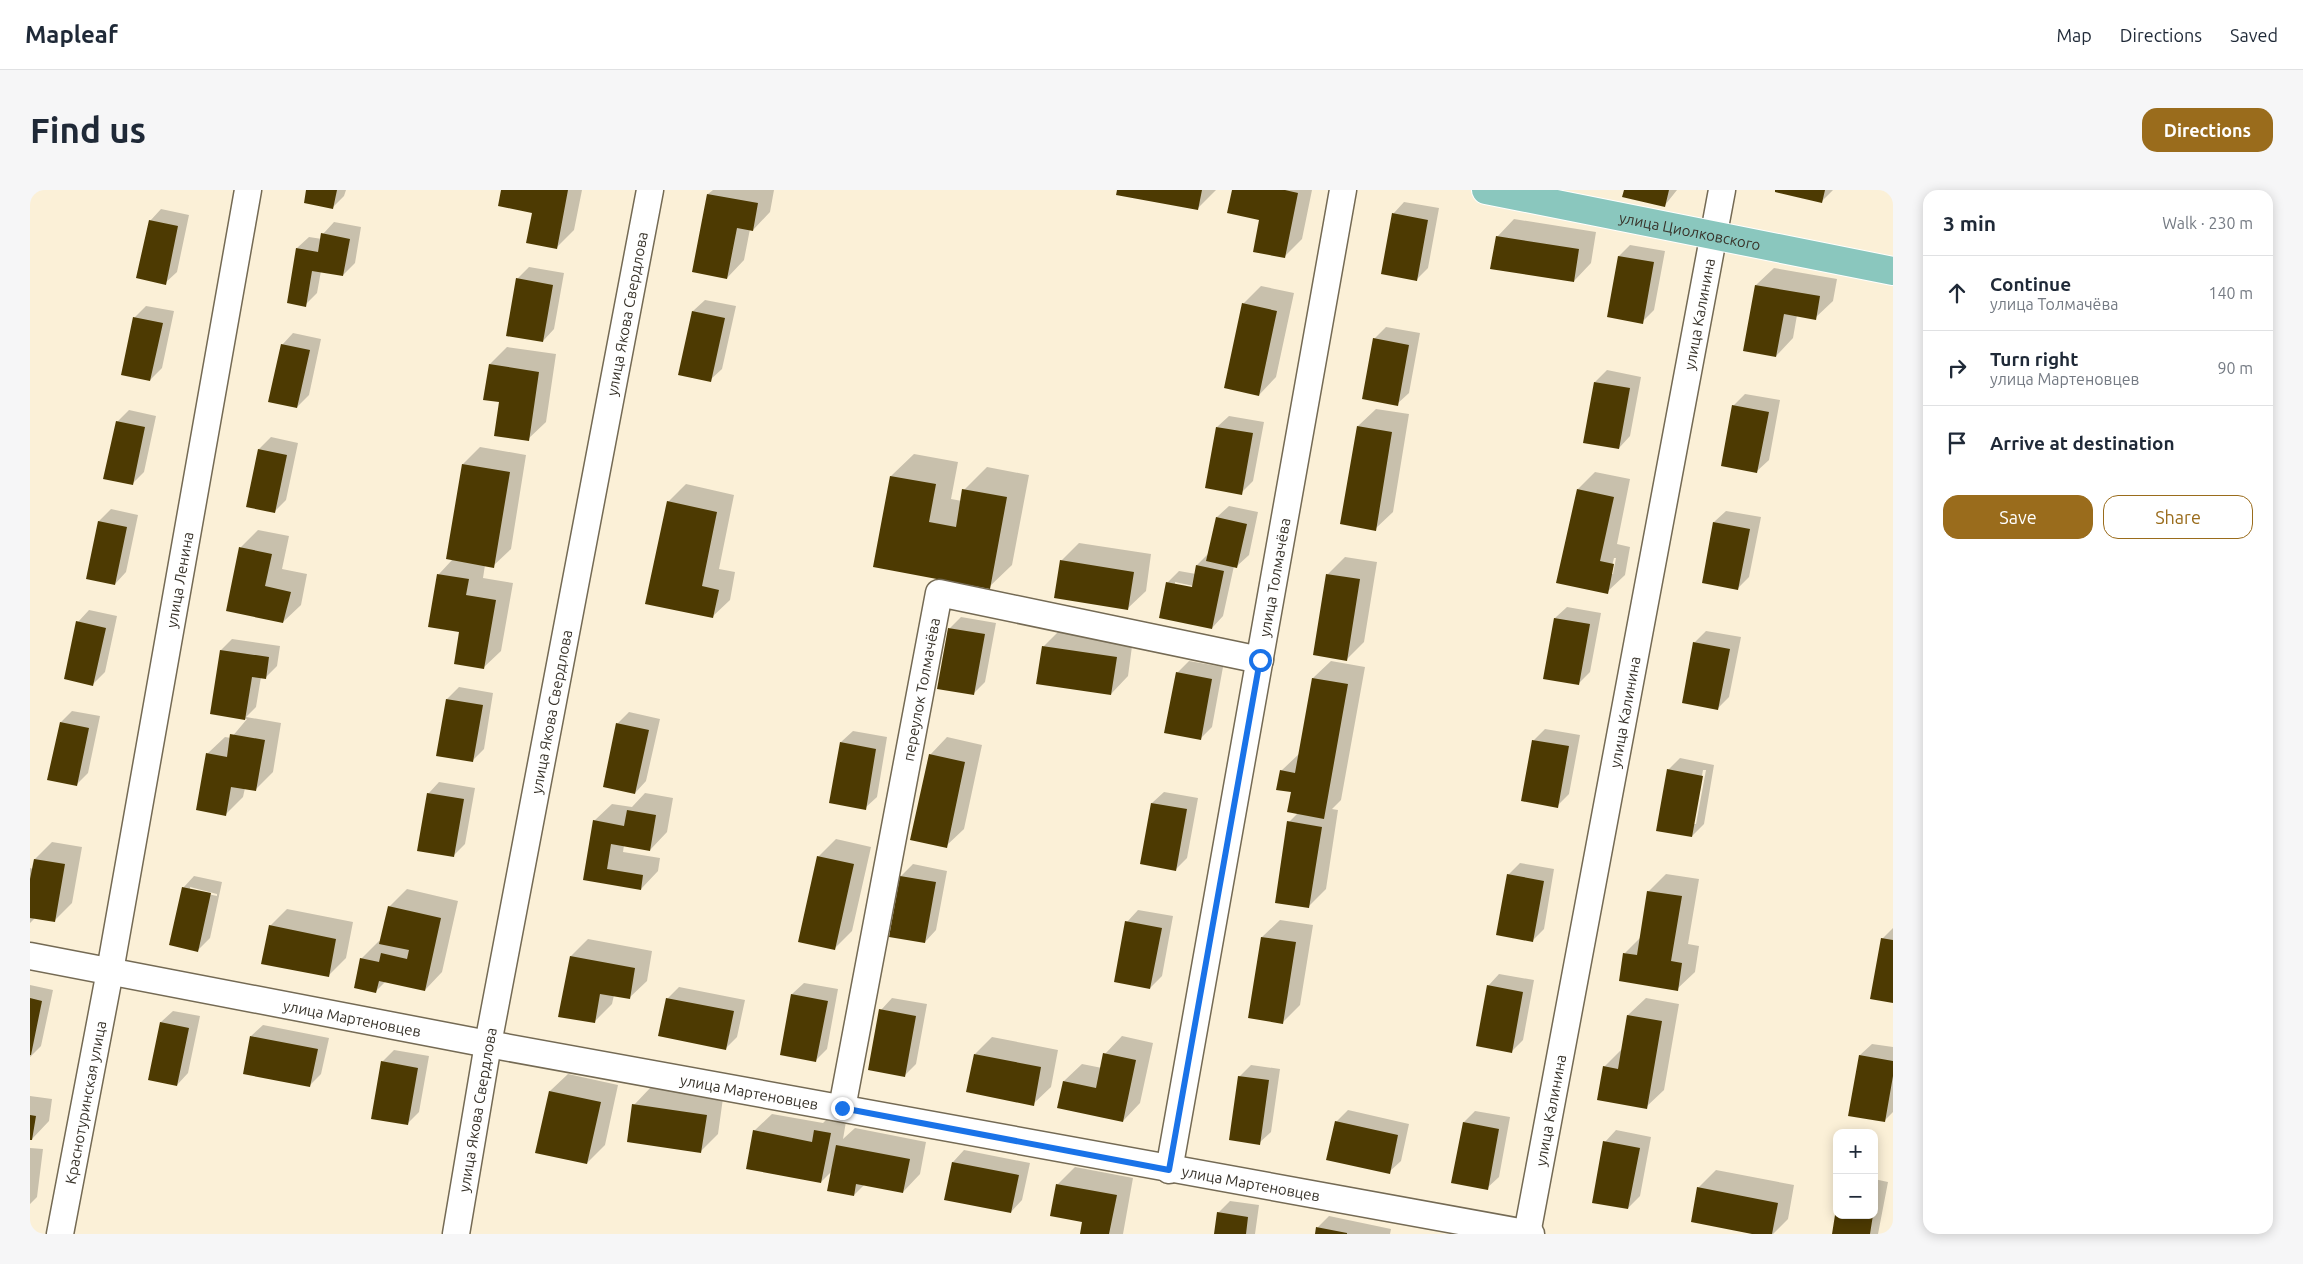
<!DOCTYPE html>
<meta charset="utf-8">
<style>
:root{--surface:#fff;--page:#f6f6f7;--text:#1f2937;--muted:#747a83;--line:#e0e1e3;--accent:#9a6c1c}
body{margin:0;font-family:Ubuntu,sans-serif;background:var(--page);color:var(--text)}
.controls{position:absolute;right:15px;bottom:15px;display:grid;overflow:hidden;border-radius:10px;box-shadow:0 2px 12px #0003}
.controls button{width:45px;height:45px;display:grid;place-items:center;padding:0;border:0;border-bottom:1px solid var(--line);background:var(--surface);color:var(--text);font:25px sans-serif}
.stop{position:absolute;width:15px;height:15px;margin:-11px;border:4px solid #1a73e8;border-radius:50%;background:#fff}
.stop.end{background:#1a73e8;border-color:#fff;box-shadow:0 1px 5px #0008}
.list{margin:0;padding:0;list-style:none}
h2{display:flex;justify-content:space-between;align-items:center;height:65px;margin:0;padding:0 20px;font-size:21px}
h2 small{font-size:16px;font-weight:400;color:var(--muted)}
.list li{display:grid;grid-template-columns:32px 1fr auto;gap:15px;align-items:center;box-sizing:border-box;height:75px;padding:0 20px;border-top:1px solid var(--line)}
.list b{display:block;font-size:19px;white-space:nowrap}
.list p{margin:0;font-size:16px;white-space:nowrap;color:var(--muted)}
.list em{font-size:16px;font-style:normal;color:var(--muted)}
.actions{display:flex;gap:10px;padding:15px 20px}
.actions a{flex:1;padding:11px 0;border:1px solid var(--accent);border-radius:15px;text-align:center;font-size:18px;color:var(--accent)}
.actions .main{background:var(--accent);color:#fff}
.icon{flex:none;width:28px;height:28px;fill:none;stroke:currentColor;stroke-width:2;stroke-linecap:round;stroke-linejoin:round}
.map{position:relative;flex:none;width:1863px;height:1044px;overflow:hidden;border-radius:15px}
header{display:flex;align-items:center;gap:30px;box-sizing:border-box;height:70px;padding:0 25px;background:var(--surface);border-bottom:1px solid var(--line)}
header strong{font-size:24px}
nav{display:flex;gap:28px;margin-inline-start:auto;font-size:18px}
.intro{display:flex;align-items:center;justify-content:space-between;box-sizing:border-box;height:120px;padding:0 30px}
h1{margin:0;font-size:35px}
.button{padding:12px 22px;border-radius:15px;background:var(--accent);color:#fff;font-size:18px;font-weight:700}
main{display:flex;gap:30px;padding:0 30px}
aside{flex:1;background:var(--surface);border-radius:15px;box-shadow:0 2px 12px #0003}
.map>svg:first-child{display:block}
.shadow{fill:#0003;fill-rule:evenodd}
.building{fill:#4d3a02}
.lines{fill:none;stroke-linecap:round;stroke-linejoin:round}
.minor-casing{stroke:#746a54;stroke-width:29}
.major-casing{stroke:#fff;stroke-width:30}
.minor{stroke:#fff;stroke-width:26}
.major{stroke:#8ac7be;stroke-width:28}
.route{stroke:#1a73e8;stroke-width:6}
.labels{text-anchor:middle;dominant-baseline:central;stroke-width:5;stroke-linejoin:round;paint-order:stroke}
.street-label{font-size:15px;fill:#38332a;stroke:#fefefe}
</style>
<header>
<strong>Mapleaf</strong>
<nav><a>Map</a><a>Directions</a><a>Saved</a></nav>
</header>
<div class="intro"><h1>Find us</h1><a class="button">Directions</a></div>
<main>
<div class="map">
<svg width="1863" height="1044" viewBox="0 0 1863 1044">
<rect width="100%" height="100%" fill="#fbf0d7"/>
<path class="shadow" d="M 278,0 L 316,0 L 314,6 L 302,18 Z
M 472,0 L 552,0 L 544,40 L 526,58 L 504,22 Z
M 683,0 L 744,0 L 740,22 L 723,40 L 720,39 L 714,70 L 697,88 L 678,4 Z
M 1088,0 L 1186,0 L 1168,18 Z
M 1203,0 L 1282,0 L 1272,49 L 1255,66 L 1231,29 Z
M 1595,0 L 1647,0 L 1635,15 Z
M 1746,0 L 1803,0 L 1792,11 Z
M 1374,12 L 1409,18 L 1398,78 L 1386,90 L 1363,24 Z
M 131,19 L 159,25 L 147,82 L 135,93 L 120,31 Z
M 1484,29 L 1566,42 L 1561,73 L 1544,91 L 1467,47 Z
M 304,32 L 331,37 L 325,73 L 313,85 L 291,81 L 287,103 L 275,115 L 267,58 L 279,47 L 292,49 L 293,44 Z
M 1600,55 L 1635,61 L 1624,120 L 1612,132 L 1589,66 Z
M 499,77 L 534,83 L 524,139 L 513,151 L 487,89 Z
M 1744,78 L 1807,89 L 1803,111 L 1785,128 L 1767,125 L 1763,148 L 1746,166 L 1726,95 Z
M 1231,96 L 1264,103 L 1246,187 L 1229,205 L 1213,114 Z
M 675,110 L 706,116 L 692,179 L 680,190 L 663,121 Z
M 116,116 L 144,121 L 132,178 L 120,190 L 93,184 L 105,127 Z
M 1356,137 L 1390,143 L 1379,203 L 1367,214 L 1344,149 Z
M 263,143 L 291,149 L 279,205 L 267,217 L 252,155 Z
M 477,157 L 526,164 L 516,232 L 498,249 L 470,211 L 460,174 Z
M 1577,180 L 1611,187 L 1600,246 L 1589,258 L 1554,252 L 1565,192 Z
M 1715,204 L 1750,210 L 1739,270 L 1727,281 L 1703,216 Z
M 1346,219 L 1379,224 L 1363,322 L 1345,339 L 1328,236 Z
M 99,220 L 126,226 L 114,282 L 102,294 L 87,232 Z
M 1199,226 L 1234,232 L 1223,291 L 1211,303 L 1187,237 Z
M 241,247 L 268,253 L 256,310 L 244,322 L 217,316 L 229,259 Z
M 450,257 L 496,265 L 481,359 L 463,376 L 455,375 L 453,388 L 483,393 L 471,461 L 453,478 L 431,441 L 409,384 L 423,369 L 433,274 Z
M 884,264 L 928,272 L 921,309 L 932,311 L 934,300 L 957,277 L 999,285 L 982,375 L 959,397 L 845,376 L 861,286 Z
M 1565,282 L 1600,289 L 1587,354 L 1600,357 L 1595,385 L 1577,402 L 1548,299 ZM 1584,368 L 1586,368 L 1583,384 L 1580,384 Z
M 656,294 L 704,305 L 689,379 L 705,382 L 700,410 L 682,427 L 638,312 Z
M 1199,316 L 1228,322 L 1219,365 L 1207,376 L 1204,376 L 1193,426 L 1182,438 L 1130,427 L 1138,392 L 1149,381 L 1166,384 L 1167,375 L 1179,363 L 1187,327 ZM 1145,392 L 1168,397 L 1167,399 L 1145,395 Z
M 81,319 L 108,325 L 96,382 L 85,394 L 57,388 L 69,331 Z
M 1696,321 L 1731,327 L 1719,387 L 1708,398 L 1684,332 Z
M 228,340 L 259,346 L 252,379 L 277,384 L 271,415 L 253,432 L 211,357 Z
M 1049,353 L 1121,364 L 1116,401 L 1098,418 L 1031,371 Z
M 1315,367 L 1347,372 L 1334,452 L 1317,469 L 1297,385 Z
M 1537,417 L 1571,423 L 1560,482 L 1548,494 L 1525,428 Z
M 59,420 L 87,426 L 75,482 L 63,494 L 48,432 Z
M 931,427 L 966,433 L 955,492 L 943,504 L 920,438 Z
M 1031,439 L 1103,449 L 1098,486 L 1081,504 L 1008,493 L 1014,456 Z
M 1676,441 L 1711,447 L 1699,507 L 1688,518 L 1664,453 Z
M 202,449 L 250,456 L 247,476 L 235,488 L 231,487 L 226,517 L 216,527 L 251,533 L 243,582 L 225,600 L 215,598 L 213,607 L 196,624 L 177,564 L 195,547 L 201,548 L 217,529 L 181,523 L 191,460 Z
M 1159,471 L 1193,477 L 1182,537 L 1170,549 L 1147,483 Z
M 1301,471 L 1335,477 L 1311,610 L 1302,619 L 1308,620 L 1296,699 L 1278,717 L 1259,632 L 1268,623 L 1262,601 L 1251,581 L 1270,563 L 1283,488 Z
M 429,497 L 463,503 L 454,559 L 442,571 L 407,565 L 417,509 Z
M 42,521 L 70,526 L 58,583 L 46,595 L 31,532 Z
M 599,522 L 630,529 L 616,591 L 605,603 L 587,534 Z
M 1515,539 L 1550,545 L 1539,604 L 1527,616 L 1504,550 Z
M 823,541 L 857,547 L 847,607 L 835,618 L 811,552 Z
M 917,547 L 952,555 L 934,639 L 916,656 L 900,565 Z
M 1650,568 L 1684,575 L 1674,634 L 1662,646 L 1638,580 ZM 1673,580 L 1676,580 L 1666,634 L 1663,634 Z
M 409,592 L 445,598 L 435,654 L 423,666 L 398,604 Z
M 1134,602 L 1168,608 L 1157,668 L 1146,679 L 1122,613 Z
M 615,603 L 643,608 L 637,642 L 620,660 L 594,655 L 593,662 L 630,668 L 628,681 L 611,699 L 555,689 L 564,631 L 582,614 L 602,617 Z
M 806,649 L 841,657 L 822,741 L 805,758 L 788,667 Z
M 22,652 L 52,657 L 42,713 L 24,731 L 5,728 L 0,733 L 0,678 L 3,679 L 5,669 Z
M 1490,673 L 1524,679 L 1514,739 L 1502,751 L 1478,685 Z
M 883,674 L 917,681 L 906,740 L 895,752 L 860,746 L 871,686 Z
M 1636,684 L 1669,689 L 1658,754 L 1669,756 L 1665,782 L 1647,799 L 1595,763 L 1611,747 L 1618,702 Z
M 164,686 L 192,692 L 180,748 L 168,760 L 153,698 ZM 160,697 L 187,704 L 187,706 L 160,700 Z
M 377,699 L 428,711 L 412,782 L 395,800 L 356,791 L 345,802 L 331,769 L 349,751 L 351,752 L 359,717 Z
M 257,719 L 323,732 L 316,768 L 298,786 L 240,736 Z
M 1108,720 L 1143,726 L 1132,786 L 1120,798 L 1097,732 Z
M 1250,730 L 1283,735 L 1270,815 L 1253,832 L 1232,747 Z
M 1863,738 L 1863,812 L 1852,749 Z
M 558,749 L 622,761 L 617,791 L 599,808 L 584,805 L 582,814 L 564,832 L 541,766 Z
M 1469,784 L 1504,790 L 1493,850 L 1481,862 L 1458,796 Z
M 774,793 L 808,799 L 797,859 L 786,870 L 762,804 Z
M 0,795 L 23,800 L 11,856 L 0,867 Z
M 649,797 L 715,810 L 707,847 L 696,858 L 637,809 Z
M 862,808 L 897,814 L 886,874 L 874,886 L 851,820 Z
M 1616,808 L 1649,814 L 1634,900 L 1616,917 L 1574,877 L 1592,859 L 1598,825 Z
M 143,821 L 170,826 L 158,883 L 147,895 L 119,889 L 131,832 Z
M 233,835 L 299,848 L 291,884 L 279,896 L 221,846 Z
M 1092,846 L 1123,853 L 1110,913 L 1093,931 L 1029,917 L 1034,891 L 1052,874 L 1072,878 L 1075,864 Z
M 962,847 L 1028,860 L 1021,897 L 1003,914 L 945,864 Z
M 1842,854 L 1863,857 L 1863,922 L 1854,931 L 1830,865 Z
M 364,860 L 399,866 L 389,922 L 377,934 L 352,872 Z
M 1221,875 L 1250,879 L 1241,942 L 1229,953 L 1209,887 Z
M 538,884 L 588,895 L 575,955 L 557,973 L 507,962 L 520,901 Z
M 621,897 L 693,908 L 688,944 L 670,962 L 604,915 Z
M 0,906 L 22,909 L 19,931 L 2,949 L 0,948 Z
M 1318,920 L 1379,934 L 1371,971 L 1359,982 L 1306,932 Z
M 1445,921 L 1480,927 L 1469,987 L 1457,998 L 1434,932 Z
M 803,923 L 817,926 L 813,949 L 825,938 L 896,952 L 890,984 L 873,1002 L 835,994 L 824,1005 L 802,981 L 791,992 L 724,941 L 742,924 L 793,933 Z
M 1586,940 L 1621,947 L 1610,1006 L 1598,1018 L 1575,952 Z
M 0,958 L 13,959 L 7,1007 L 0,1014 Z
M 934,960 L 1000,973 L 992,1010 L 981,1022 L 915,1009 L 923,972 Z
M 1045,977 L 1103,988 L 1093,1044 L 1051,1044 L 1054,1031 L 1027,995 Z
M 1686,980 L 1764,995 L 1758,1029 L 1743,1044 L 1729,1044 L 1668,998 Z
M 1844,989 L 1858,992 L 1848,1044 L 1803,1044 L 1807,1025 L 1844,1025 Z
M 1200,1011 L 1229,1015 L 1225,1044 L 1185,1044 L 1188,1023 Z
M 1299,1026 L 1361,1039 L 1360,1044 L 1286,1044 L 1288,1037 Z"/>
<path class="building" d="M 276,0 L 307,0 L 303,19 L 274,13 Z
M 471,0 L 538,0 L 527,59 L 496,53 L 502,23 L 468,16 Z
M 1087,0 L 1172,0 L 1168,20 L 1086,5 Z
M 1202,0 L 1255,0 L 1268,3 L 1255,68 L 1223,62 L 1229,30 L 1197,23 Z
M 1594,0 L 1639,0 L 1635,17 L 1592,7 Z
M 1745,0 L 1795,0 L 1792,13 L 1745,2 Z
M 677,4 L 728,13 L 723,41 L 707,38 L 697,89 L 662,82 Z
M 1362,23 L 1398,30 L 1387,91 L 1351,84 Z
M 119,30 L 148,36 L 136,95 L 106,88 Z
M 291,43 L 320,49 L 313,86 L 282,81 L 276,117 L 257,113 L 266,58 L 288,62 Z
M 1466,46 L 1549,59 L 1544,92 L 1460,79 Z
M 1588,66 L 1624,72 L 1613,134 L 1577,127 Z
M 486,88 L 523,95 L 513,152 L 476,146 Z
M 1725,95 L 1790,106 L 1786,130 L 1754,124 L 1746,167 L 1713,161 Z
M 1212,113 L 1247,121 L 1229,206 L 1194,198 Z
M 662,121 L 695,128 L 681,192 L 648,185 Z
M 103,127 L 133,133 L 120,191 L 91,185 Z
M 1343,148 L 1379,155 L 1368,216 L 1332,209 Z
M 251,154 L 280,160 L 267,218 L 238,212 Z
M 459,174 L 509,182 L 499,251 L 464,246 L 469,212 L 453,210 Z
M 1564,192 L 1600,198 L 1589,259 L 1553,253 Z
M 1702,215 L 1739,222 L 1727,283 L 1691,276 Z
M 86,231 L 115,237 L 103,295 L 73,289 Z
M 1327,236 L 1362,242 L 1346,341 L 1310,334 Z
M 1186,237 L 1223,243 L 1212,305 L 1175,298 Z
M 228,259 L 257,265 L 245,323 L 216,317 Z
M 432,274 L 480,282 L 464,378 L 416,369 Z
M 860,286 L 906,294 L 899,332 L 926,337 L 932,299 L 977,307 L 960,399 L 843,377 Z
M 1547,299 L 1584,307 L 1570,371 L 1584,374 L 1578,404 L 1526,393 Z
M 637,311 L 687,322 L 672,396 L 689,400 L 683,428 L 615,414 Z
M 1186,327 L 1217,334 L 1207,378 L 1176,371 Z
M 68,331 L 97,337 L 85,395 L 56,389 Z
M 1683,332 L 1720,339 L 1708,400 L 1672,393 Z
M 209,357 L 242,364 L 235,396 L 261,402 L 253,433 L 196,421 Z
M 1030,370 L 1104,382 L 1098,420 L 1024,408 Z
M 1166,375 L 1194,381 L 1182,439 L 1129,428 L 1136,392 L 1162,397 Z
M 407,384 L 439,389 L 436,405 L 466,410 L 454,479 L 424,474 L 429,442 L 398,437 Z
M 1296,384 L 1330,389 L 1317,471 L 1283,465 Z
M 1524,428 L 1560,434 L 1549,495 L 1513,489 Z
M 46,431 L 76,438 L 63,496 L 34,489 Z
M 918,438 L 955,444 L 944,505 L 907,499 Z
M 1663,452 L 1700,459 L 1688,520 L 1652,513 Z
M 1012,456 L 1087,467 L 1081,505 L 1006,494 Z
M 190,460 L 239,467 L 236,489 L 222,487 L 215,530 L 180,524 Z
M 1146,482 L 1182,489 L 1171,550 L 1134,543 Z
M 1282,488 L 1318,494 L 1294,629 L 1257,622 L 1261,602 L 1246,600 L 1250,580 L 1265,583 Z
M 416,509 L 453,515 L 443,572 L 406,566 Z
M 30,532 L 59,538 L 47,596 L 17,590 Z
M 586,533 L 619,540 L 605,604 L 573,597 Z
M 200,544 L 235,550 L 226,601 L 201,597 L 196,626 L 166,620 L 176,563 L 197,567 Z
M 1502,550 L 1539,556 L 1528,618 L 1491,611 Z
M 810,552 L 846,559 L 836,620 L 799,613 Z
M 899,564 L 935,572 L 917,658 L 880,650 Z
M 1637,579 L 1673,586 L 1662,647 L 1626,641 Z
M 397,603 L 434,609 L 424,667 L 387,661 Z
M 1121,613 L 1157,619 L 1146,681 L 1110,674 Z
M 597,620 L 626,625 L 620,661 L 581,654 L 577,679 L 613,685 L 611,700 L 553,690 L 563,630 L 594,636 Z
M 1257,631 L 1292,637 L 1279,718 L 1245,713 Z
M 787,666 L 824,674 L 805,760 L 768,752 Z
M 4,669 L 35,674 L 25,732 L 0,728 L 0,689 Z
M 1477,684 L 1514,691 L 1503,752 L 1466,745 Z
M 870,686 L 906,692 L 895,753 L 859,747 Z
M 152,697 L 181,703 L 168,762 L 139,755 Z
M 1617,701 L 1652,706 L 1641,771 L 1652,773 L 1648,801 L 1589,791 L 1593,763 L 1607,765 Z
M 358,716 L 411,728 L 395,801 L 349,791 L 346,803 L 324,798 L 330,768 L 349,772 L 351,763 L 377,769 L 379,760 L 349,754 Z
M 1095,731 L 1132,738 L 1120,799 L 1084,792 Z
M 239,735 L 306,749 L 299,787 L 231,774 Z
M 1231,747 L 1266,752 L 1253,834 L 1218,828 Z
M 1851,748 L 1863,750 L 1863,813 L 1840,809 Z
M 540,766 L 605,778 L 600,809 L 570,804 L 565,833 L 528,827 Z
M 1457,795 L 1493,802 L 1482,863 L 1446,856 Z
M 761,804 L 798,811 L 786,872 L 750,865 Z
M 0,808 L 12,811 L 1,865 L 0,865 Z
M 636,808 L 704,821 L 696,860 L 628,846 Z
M 849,819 L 886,826 L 875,887 L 838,880 Z
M 1597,825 L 1632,831 L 1617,919 L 1567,910 L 1573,876 L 1588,879 Z
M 130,832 L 159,838 L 147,896 L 118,890 Z
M 220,846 L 288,859 L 280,897 L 213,884 Z
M 1073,863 L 1106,870 L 1093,932 L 1027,918 L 1033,891 L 1066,898 Z
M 944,864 L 1011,877 L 1004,916 L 936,902 Z
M 1829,865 L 1863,871 L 1863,886 L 1855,932 L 1818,926 Z
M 351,871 L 388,878 L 378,935 L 341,929 Z
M 1208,886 L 1239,890 L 1230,955 L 1199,950 Z
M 519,901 L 571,912 L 557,974 L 505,963 Z
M 602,914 L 677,925 L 671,963 L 597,952 Z
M 0,925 L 6,926 L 2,950 L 0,950 Z
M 1305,931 L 1368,945 L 1360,984 L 1296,970 Z
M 1433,932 L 1469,939 L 1458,1000 L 1421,993 Z
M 723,940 L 782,952 L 784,940 L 801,943 L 791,993 L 716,979 Z
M 1573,951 L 1610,958 L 1598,1019 L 1562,1013 Z
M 806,955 L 880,969 L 873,1003 L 826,994 L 824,1006 L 797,1001 Z
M 922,972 L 989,985 L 981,1023 L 914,1010 Z
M 1026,994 L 1087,1005 L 1079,1044 L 1050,1044 L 1052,1032 L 1020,1026 Z
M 1667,997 L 1748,1013 L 1742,1044 L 1722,1044 L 1661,1032 Z
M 1187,1022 L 1218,1027 L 1216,1044 L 1184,1044 Z
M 1805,1025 L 1843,1025 L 1840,1044 L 1802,1044 Z
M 1286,1037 L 1317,1043 L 1317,1044 L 1285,1044 Z"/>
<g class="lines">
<g class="minor-casing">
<g id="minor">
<path id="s1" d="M 0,766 L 458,854 L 1501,1044"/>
<path id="s2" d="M 812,918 L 909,403 L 1230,470"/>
<path id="s3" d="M 1139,980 L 1313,0"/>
<path id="s4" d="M 30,1044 L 80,781 L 218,0"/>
<path id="s5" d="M 426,1044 L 458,854 L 620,0"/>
<path id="s6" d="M 1497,1044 L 1692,0"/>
</g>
</g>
<g class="major-casing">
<g id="major">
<path id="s7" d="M 1456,0 L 1863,81"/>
</g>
</g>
<use href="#minor" class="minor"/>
<use href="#major" class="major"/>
</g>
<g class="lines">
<path class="route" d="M 812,918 L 1139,980 L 1230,470"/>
</g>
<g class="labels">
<g class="street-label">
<text stroke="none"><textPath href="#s7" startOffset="208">улица Циолковского</textPath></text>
<text stroke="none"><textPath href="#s5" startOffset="936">улица Якова Свердлова</textPath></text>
<text stroke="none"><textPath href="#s6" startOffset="936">улица Калинина</textPath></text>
<text stroke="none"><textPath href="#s3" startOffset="602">улица Толмачёва</textPath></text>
<text stroke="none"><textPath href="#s4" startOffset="665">улица Ленина</textPath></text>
<text stroke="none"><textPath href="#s2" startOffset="426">переулок Толмачёва</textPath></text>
<text stroke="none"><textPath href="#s5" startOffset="531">улица Якова Свердлова</textPath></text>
<text stroke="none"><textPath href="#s6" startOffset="531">улица Калинина</textPath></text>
<text stroke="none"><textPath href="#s1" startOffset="328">улица Мартеновцев</textPath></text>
<text stroke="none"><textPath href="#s1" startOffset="732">улица Мартеновцев</textPath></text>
<text stroke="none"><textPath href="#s4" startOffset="134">Краснотуринская улица</textPath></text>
<text stroke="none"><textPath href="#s5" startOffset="126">улица Якова Свердлова</textPath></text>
<text stroke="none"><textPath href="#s6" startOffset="126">улица Калинина</textPath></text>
<text stroke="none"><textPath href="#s1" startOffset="1242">улица Мартеновцев</textPath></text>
</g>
</g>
</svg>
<div class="controls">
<button>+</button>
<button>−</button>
</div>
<div class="stop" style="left:1230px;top:470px"></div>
<div class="stop end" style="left:812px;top:918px"></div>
</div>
<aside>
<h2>3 min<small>Walk · 230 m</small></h2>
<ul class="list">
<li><svg class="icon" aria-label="ahead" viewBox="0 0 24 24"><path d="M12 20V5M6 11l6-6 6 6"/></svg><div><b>Continue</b><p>улица Толмачёва</p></div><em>140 m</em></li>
<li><svg class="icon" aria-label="right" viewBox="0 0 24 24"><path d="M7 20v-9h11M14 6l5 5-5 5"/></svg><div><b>Turn right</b><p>улица Мартеновцев</p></div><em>90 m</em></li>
<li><svg class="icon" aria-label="arrive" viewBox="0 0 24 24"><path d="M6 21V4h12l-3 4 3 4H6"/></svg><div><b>Arrive at destination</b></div></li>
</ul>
<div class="actions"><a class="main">Save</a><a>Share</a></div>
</aside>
</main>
